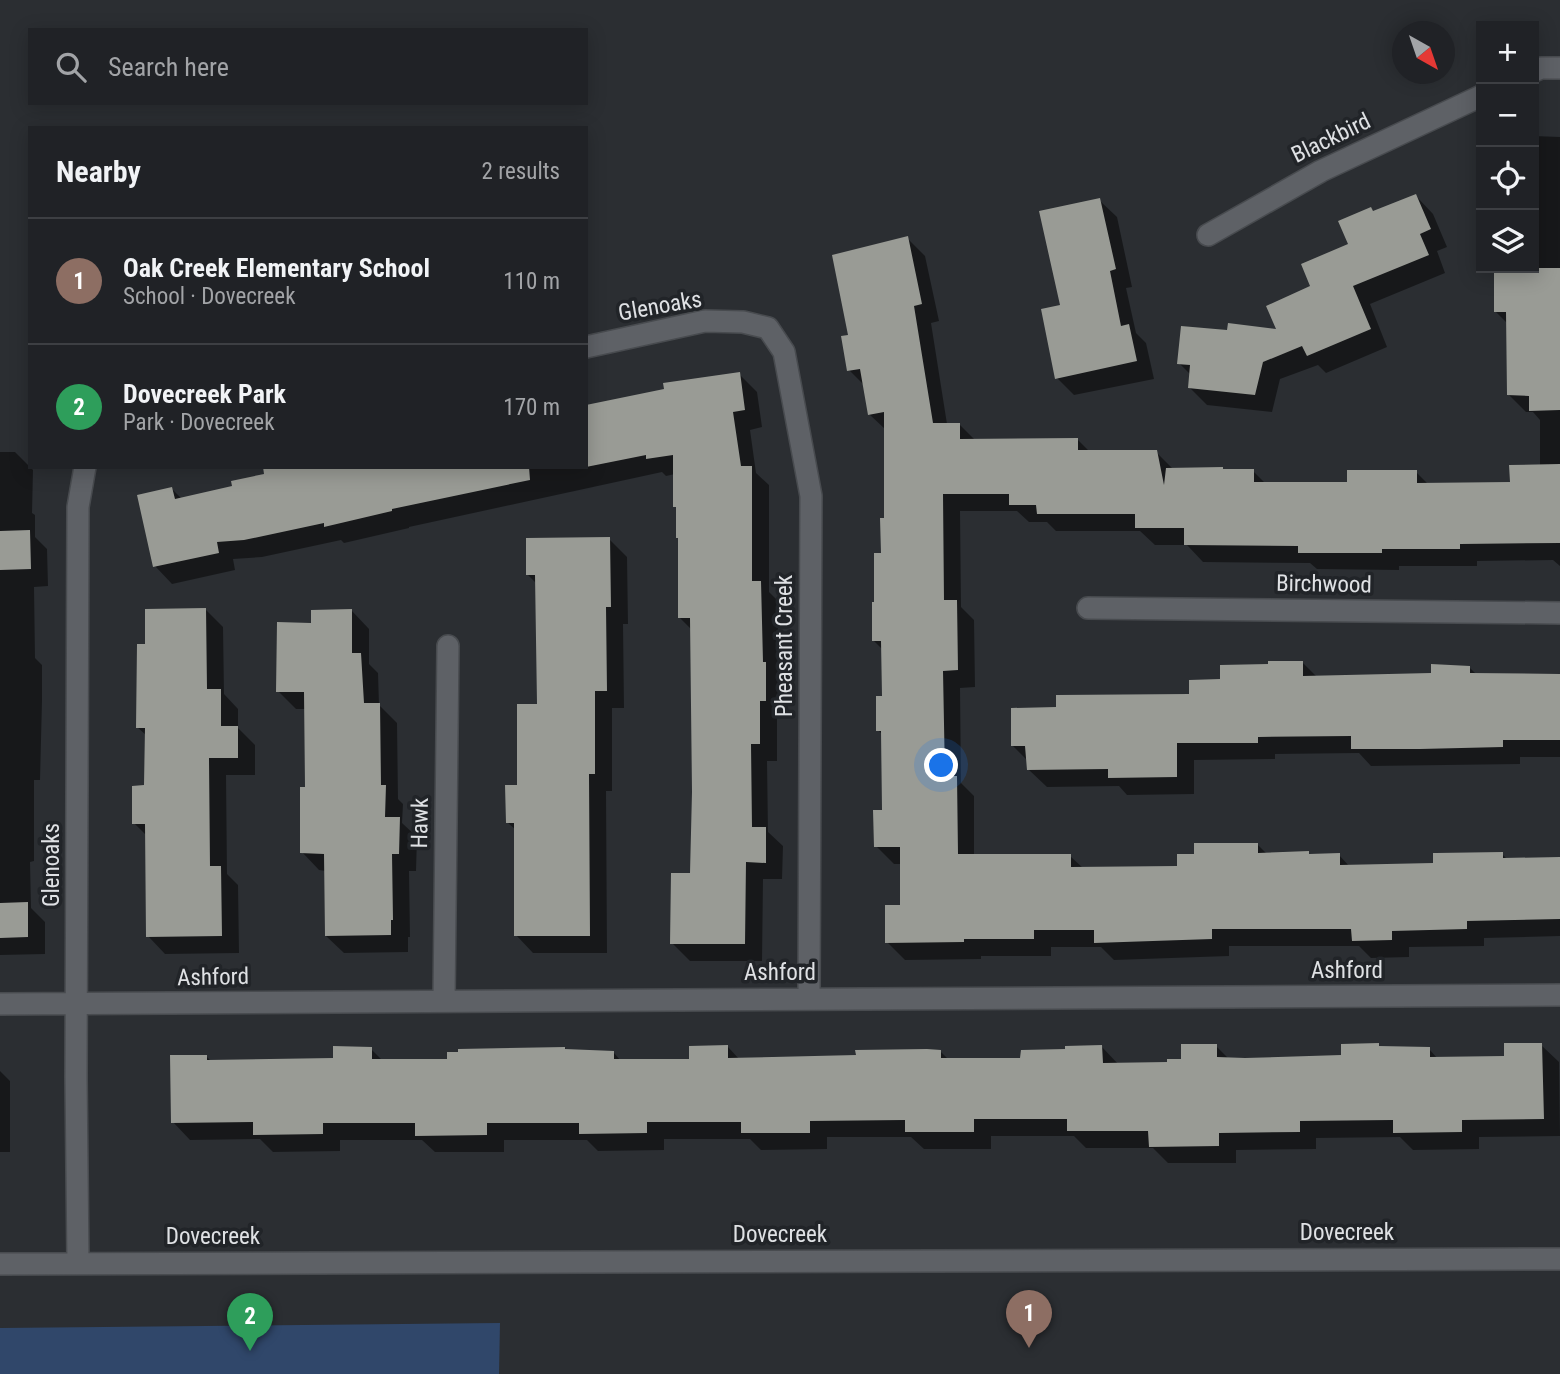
<!DOCTYPE html>
<meta charset="utf-8">
<style>
:root{--surface:#202226;--page:#282a2e;--text:#f1f3f6;--muted:#a2a4a7;--line:#3d3f43;--accent:#9bcb33}
body{margin:0;font-family:"Roboto Condensed",sans-serif;background:var(--page);color:var(--text)}
.controls{position:absolute;right:21px;top:21px;display:grid;overflow:hidden;border-radius:0px;box-shadow:0 4px 18px #0003}
.controls button{width:63px;height:63px;display:grid;place-items:center;padding:0;border:0;border-bottom:2px solid var(--line);background:var(--surface);color:var(--text);font:35px sans-serif}
.compass{position:absolute;left:1392px;top:21px;width:63px;height:63px;border-radius:50%;background:var(--surface);box-shadow:0 4px 18px #0003;rotate:140deg}
.you{position:absolute;left:942px;top:766px;width:24px;height:24px;margin:-18px;border:5px solid #fff;border-radius:50%;background:#1a73e8;box-shadow:0 0 0 10px #1a73e833}
.badge{display:grid;place-items:center;width:46px;height:46px;border-radius:50%;background:var(--accent);color:#fff;font-size:23px;font-weight:700}
.pin{position:absolute;translate:-50% -58px;filter:drop-shadow(0 2px 4px #0008)}
.pin::after{content:'';position:absolute;top:37px;width:24px;height:21px;background:inherit;clip-path:polygon(0 0,100% 0,50% 100%)}
.list{margin:0;padding:0;list-style:none}
h2{display:flex;justify-content:space-between;align-items:center;height:91px;margin:0;padding:0 28px;font-size:30px}
h2 small{font-size:23px;font-weight:400;color:var(--muted)}
.list li{display:grid;grid-template-columns:46px 1fr auto;gap:21px;align-items:center;box-sizing:border-box;height:126px;padding:0 28px;border-top:2px solid var(--line)}
.list b{display:block;font-size:26px;white-space:nowrap}
.list p{margin:0;font-size:23px;white-space:nowrap;color:var(--muted)}
.list em{font-size:23px;font-style:normal;color:var(--muted)}
.icon{flex:none;width:38px;height:38px;fill:none;stroke:currentColor;stroke-width:2;stroke-linecap:round;stroke-linejoin:round}
.map{position:relative;flex:none;width:1560px;height:1374px;overflow:hidden}
.search{position:absolute;background:var(--surface);box-shadow:0 4px 18px #0003;left:28px;top:28px;width:560px;height:77px;display:flex;align-items:center;gap:18px;box-sizing:border-box;padding:0 24px;border-radius:0px;color:var(--muted);font-size:26px}
.panel{position:absolute;background:var(--surface);box-shadow:0 4px 18px #0003;left:28px;top:126px;width:560px;height:343px;border-radius:0px}
.map>svg:first-child{display:block}
.green{fill:#30476a}
.shadow{fill:#0007}
.building{fill:#999b95}
.lines{fill:none;stroke-linecap:round;stroke-linejoin:round}
.minor-casing{stroke:#484b4f;stroke-width:24}
.minor{stroke:#5e6166;stroke-width:21}
.labels{text-anchor:middle;dominant-baseline:central;stroke-width:7;stroke-linejoin:round;paint-order:stroke}
.street-label{font-size:23px;fill:#dfe1e4;stroke:#212428}
</style>
<div class="map">
<svg width="1560" height="1374" viewBox="0 0 1560 1374">
<rect width="100%" height="100%" fill="#2b2e32"/>
<path class="green" d="M 500,1323 L 499,1374 L 0,1374 L 0,1328 Z"/>
<path class="shadow" d="M 1534,136 L 1560,137 L 1560,566 L 1553,560 L 1477,561 L 1477,566 L 1399,566 L 1399,570 L 1317,569 L 1310,563 L 1203,562 L 1187,545 L 1155,545 L 1140,531 L 1056,531 L 1047,522 L 1029,522 L 1017,511 L 960,511 L 961,607 L 974,620 L 975,687 L 960,688 L 961,783 L 974,796 L 974,856 L 1070,856 L 1083,868 L 1178,868 L 1196,856 L 1257,844 L 1267,854 L 1308,853 L 1311,856 L 1339,855 L 1350,867 L 1435,865 L 1502,854 L 1508,860 L 1560,859 L 1560,936 L 1484,938 L 1484,946 L 1409,947 L 1409,957 L 1371,958 L 1359,946 L 1229,946 L 1229,956 L 1114,960 L 1101,947 L 1051,947 L 1051,956 L 981,956 L 981,959 L 905,960 L 887,942 L 901,907 L 901,864 L 894,864 L 876,846 L 884,811 L 883,735 L 878,730 L 883,698 L 882,649 L 874,641 L 875,604 L 885,520 L 886,430 L 869,414 L 865,386 L 849,370 L 850,336 L 907,238 L 925,256 L 939,321 L 931,323 L 947,424 L 959,424 L 975,440 L 1078,440 L 1090,452 L 1156,452 L 1173,469 L 1253,471 L 1266,484 L 1349,484 L 1416,472 L 1429,485 L 1511,484 L 1540,466 L 1540,420 L 1533,412 L 1526,412 L 1508,394 L 1508,324 L 1495,311 L 1495,268 L 1534,268 Z
M 1416,196 L 1433,214 L 1447,247 L 1437,251 L 1445,273 L 1370,304 L 1387,347 L 1326,373 L 1318,365 L 1280,379 L 1272,412 L 1207,405 L 1190,388 L 1191,375 L 1179,363 L 1228,332 L 1279,331 L 1313,287 L 1350,245 L 1371,209 L 1375,213 Z
M 1099,200 L 1117,217 L 1132,287 L 1126,288 L 1136,333 L 1146,343 L 1154,379 L 1074,395 L 1057,378 Z
M 739,374 L 757,392 L 762,427 L 750,430 L 756,473 L 769,485 L 769,592 L 777,600 L 780,678 L 783,682 L 783,718 L 777,718 L 777,761 L 767,761 L 768,832 L 783,846 L 782,879 L 763,879 L 762,961 L 690,961 L 672,943 L 692,874 L 694,792 L 691,629 L 680,618 L 678,509 L 675,506 L 675,474 L 666,476 L 662,472 L 409,527 L 409,528 L 344,543 L 341,540 L 262,557 L 233,559 L 235,570 L 172,584 L 155,566 L 172,489 L 182,499 L 235,487 L 266,475 L 268,467 L 586,467 L 586,406 Z
M 0,452 L 15,452 L 33,470 L 32,513 L 35,515 L 35,537 L 47,549 L 48,586 L 34,587 L 35,658 L 42,665 L 42,701 L 40,780 L 34,780 L 34,861 L 30,862 L 31,908 L 45,922 L 45,954 L 0,955 Z
M 609,539 L 627,557 L 628,624 L 623,624 L 624,708 L 612,708 L 612,791 L 606,791 L 607,953 L 533,953 L 516,935 L 516,830 L 507,822 L 519,787 L 539,705 L 537,584 L 528,575 Z
M 206,610 L 223,627 L 224,694 L 238,709 L 238,728 L 255,745 L 255,775 L 226,775 L 227,874 L 238,885 L 239,953 L 165,954 L 148,936 L 147,836 L 134,823 L 146,787 L 147,736 L 137,727 L 147,646 Z
M 352,611 L 369,629 L 369,664 L 378,673 L 379,705 L 397,723 L 398,799 L 403,804 L 402,823 L 417,837 L 416,871 L 409,871 L 410,937 L 408,937 L 408,952 L 344,953 L 326,936 L 326,871 L 319,870 L 302,852 L 307,788 L 306,709 L 296,709 L 278,691 L 313,625 Z
M 1302,662 L 1317,677 L 1432,674 L 1469,667 L 1476,674 L 1560,676 L 1560,757 L 1520,757 L 1520,764 L 1371,766 L 1359,753 L 1275,754 L 1275,759 L 1194,760 L 1194,794 L 1127,795 L 1119,786 L 1047,787 L 1029,770 L 1028,761 L 1013,746 L 1058,708 L 1191,696 L 1221,681 Z
M 1378,1045 L 1381,1048 L 1429,1049 L 1438,1059 L 1506,1057 L 1541,1045 L 1559,1062 L 1560,1136 L 1479,1137 L 1479,1149 L 1413,1150 L 1400,1137 L 1316,1138 L 1316,1149 L 1236,1150 L 1236,1163 L 1168,1163 L 1153,1148 L 1086,1148 L 1074,1136 L 991,1136 L 991,1149 L 924,1149 L 911,1137 L 827,1137 L 827,1149 L 761,1150 L 750,1139 L 664,1139 L 664,1150 L 598,1151 L 587,1140 L 504,1140 L 504,1152 L 435,1152 L 422,1140 L 340,1140 L 340,1151 L 273,1152 L 260,1139 L 190,1140 L 173,1122 L 206,1056 L 212,1062 L 335,1060 L 371,1049 L 383,1061 L 448,1061 L 565,1048 L 567,1051 L 614,1053 L 621,1061 L 691,1061 L 728,1047 L 740,1060 L 858,1057 L 940,1051 L 949,1060 L 1022,1060 L 1102,1047 L 1119,1065 L 1169,1064 L 1183,1061 L 1216,1046 L 1229,1059 L 1343,1057 Z
M 0,1071 L 10,1081 L 10,1152 L 0,1152 Z"/>
<path class="building" d="M 1416,194 L 1431,229 L 1420,234 L 1429,255 L 1353,286 L 1371,329 L 1307,356 L 1302,346 L 1263,362 L 1255,395 L 1188,388 L 1190,365 L 1177,364 L 1181,326 L 1227,330 L 1228,323 L 1276,329 L 1266,306 L 1310,286 L 1301,264 L 1348,244 L 1338,221 L 1371,207 L 1373,211 Z
M 1100,198 L 1116,269 L 1110,271 L 1121,326 L 1129,324 L 1137,361 L 1055,379 L 1041,309 L 1060,305 L 1039,211 Z
M 908,236 L 922,304 L 914,306 L 933,423 L 960,423 L 960,439 L 1078,438 L 1078,450 L 1157,450 L 1164,485 L 1166,468 L 1223,467 L 1223,469 L 1254,469 L 1254,482 L 1347,482 L 1347,470 L 1417,470 L 1417,483 L 1510,482 L 1509,465 L 1560,464 L 1560,543 L 1460,544 L 1460,549 L 1382,549 L 1382,553 L 1298,553 L 1298,546 L 1184,545 L 1184,528 L 1135,528 L 1135,514 L 1037,514 L 1036,505 L 1009,505 L 1009,494 L 943,494 L 944,600 L 957,600 L 958,670 L 943,671 L 945,776 L 957,776 L 958,854 L 1071,854 L 1071,867 L 1177,866 L 1177,854 L 1194,854 L 1194,843 L 1258,843 L 1258,853 L 1309,851 L 1309,854 L 1340,853 L 1340,865 L 1433,863 L 1433,853 L 1436,853 L 1503,852 L 1503,858 L 1560,857 L 1560,919 L 1467,921 L 1467,929 L 1392,931 L 1392,940 L 1352,941 L 1351,929 L 1212,929 L 1212,939 L 1094,943 L 1094,930 L 1034,930 L 1034,939 L 964,939 L 964,942 L 885,943 L 885,905 L 900,905 L 900,847 L 874,847 L 873,810 L 882,810 L 881,731 L 876,731 L 876,696 L 882,696 L 881,641 L 872,641 L 872,602 L 874,602 L 874,553 L 881,553 L 880,518 L 884,518 L 884,412 L 868,415 L 860,369 L 847,371 L 841,336 L 848,335 L 832,255 Z
M 1494,268 L 1560,268 L 1560,410 L 1529,411 L 1529,396 L 1507,395 L 1506,312 L 1494,312 Z
M 740,372 L 745,410 L 733,412 L 741,466 L 752,466 L 752,581 L 761,581 L 763,662 L 766,662 L 766,701 L 760,701 L 760,744 L 751,744 L 752,827 L 766,827 L 766,863 L 746,862 L 745,944 L 670,944 L 671,873 L 690,873 L 692,792 L 690,618 L 678,618 L 678,538 L 676,538 L 676,507 L 673,507 L 673,455 L 646,459 L 646,455 L 586,467 L 586,405 L 664,389 L 663,383 Z
M 263,467 L 529,467 L 530,480 L 392,509 L 392,511 L 324,527 L 324,523 L 244,540 L 217,542 L 219,553 L 153,567 L 137,495 L 172,487 L 175,499 L 232,486 L 231,481 L 264,474 Z
M 30,530 L 31,569 L 0,570 L 0,531 Z
M 610,537 L 611,607 L 606,607 L 607,691 L 595,691 L 595,774 L 589,774 L 590,936 L 514,936 L 514,823 L 506,823 L 505,785 L 517,785 L 517,704 L 537,704 L 535,575 L 526,575 L 526,538 Z
M 206,608 L 207,689 L 221,689 L 221,726 L 238,726 L 238,758 L 209,758 L 210,866 L 221,866 L 222,936 L 146,937 L 145,824 L 132,824 L 132,786 L 144,785 L 145,728 L 136,728 L 137,644 L 145,644 L 145,609 Z
M 352,609 L 352,653 L 361,653 L 364,703 L 380,703 L 381,785 L 386,785 L 385,817 L 400,817 L 399,854 L 392,854 L 393,920 L 391,920 L 391,935 L 325,936 L 324,854 L 300,853 L 300,787 L 305,787 L 304,692 L 276,692 L 277,622 L 311,623 L 311,610 Z
M 1268,661 L 1303,661 L 1303,676 L 1431,673 L 1431,664 L 1470,666 L 1470,673 L 1560,674 L 1560,740 L 1503,740 L 1503,747 L 1420,749 L 1351,749 L 1351,736 L 1258,737 L 1258,743 L 1177,743 L 1177,777 L 1108,778 L 1108,769 L 1027,770 L 1025,746 L 1011,746 L 1011,708 L 1056,707 L 1056,695 L 1189,694 L 1189,680 L 1220,679 L 1220,665 L 1268,664 Z
M 28,902 L 28,937 L 0,938 L 0,903 Z
M 1379,1043 L 1379,1046 L 1430,1047 L 1430,1057 L 1504,1056 L 1504,1043 L 1542,1043 L 1544,1119 L 1462,1120 L 1462,1132 L 1393,1133 L 1393,1120 L 1300,1121 L 1300,1132 L 1219,1133 L 1219,1146 L 1149,1147 L 1148,1131 L 1067,1131 L 1067,1119 L 974,1119 L 974,1132 L 905,1132 L 905,1120 L 810,1121 L 810,1133 L 741,1133 L 741,1122 L 647,1122 L 647,1133 L 579,1134 L 579,1123 L 487,1123 L 487,1135 L 415,1136 L 415,1123 L 323,1123 L 323,1134 L 253,1135 L 253,1122 L 171,1123 L 170,1055 L 207,1055 L 207,1060 L 333,1058 L 333,1046 L 372,1047 L 372,1059 L 447,1059 L 447,1052 L 458,1052 L 458,1049 L 565,1047 L 565,1049 L 614,1051 L 614,1059 L 689,1059 L 689,1046 L 728,1045 L 728,1058 L 856,1055 L 855,1050 L 927,1049 L 941,1050 L 941,1058 L 1020,1058 L 1021,1050 L 1065,1049 L 1065,1046 L 1102,1045 L 1103,1063 L 1167,1062 L 1167,1059 L 1181,1059 L 1181,1044 L 1217,1044 L 1217,1057 L 1245,1058 L 1341,1055 L 1341,1044 Z"/>
<g class="lines">
<g class="minor-casing">
<path id="minor" d="M 1534,71 L 1541,68 L 1560,68
M 1208,235 L 1321,171 L 1481,96
M 586,347 L 705,321 L 743,322 L 768,328 L 784,352 L 811,496 L 809,998
M 1088,608 L 1560,613
M 444,1000 L 448,646
M 0,1004 L 1560,995
M 78,1263 L 76,1077 L 78,507 L 85,467
M 0,1264 L 1560,1259"/>
</g>
<use href="#minor" class="minor"/>
</g>
<g class="labels">
<g class="street-label">
<text transform="translate(1331 138) rotate(-26)">Blackbird</text>
<text transform="translate(660 306) rotate(-10)">Glenoaks</text>
<text transform="translate(1324 584) rotate(1)">Birchwood</text>
<text transform="translate(784 646) rotate(-90)">Pheasant Creek</text>
<text transform="translate(420 823) rotate(-89)">Hawk</text>
<text transform="translate(51 865) rotate(-90)">Glenoaks</text>
<text x="1347" y="970">Ashford</text>
<text x="780" y="972">Ashford</text>
<text transform="translate(213 977) rotate(-1)">Ashford</text>
<text x="1347" y="1232">Dovecreek</text>
<text x="780" y="1234">Dovecreek</text>
<text x="213" y="1236">Dovecreek</text>
</g>
</g>
</svg>
<div class="controls">
<button>+</button>
<button>−</button>
<button><svg class="icon" aria-label="locate" viewBox="0 0 24 24"><circle cx="12" cy="12" r="6"/><path d="M12 2v4M12 18v4M2 12h4M18 12h4"/></svg></button>
<button><svg class="icon" aria-label="layers" viewBox="0 0 24 24"><path d="M12 4l9 5-9 5-9-5zM3 14l9 5 9-5"/></svg></button>
</div>
<svg class="compass" viewBox="-18 -18 36 36"><path d="M0-13l5 13h-10z" fill="#e53935"/><path d="M0 13l5-13h-10z" fill="#a2a4a7"/></svg>
<div class="you"></div>
<div class="pin badge" style="left:1029px;top:1348px;background:#8d6e63">1</div>
<div class="pin badge" style="left:250px;top:1351px;background:#2e9e5b">2</div>
<div class="search"><svg class="icon" aria-label="search" viewBox="0 0 24 24"><circle cx="10" cy="10" r="6"/><path d="M15 15l6 6"/></svg>Search here</div>
<section class="panel">
<h2>Nearby<small>2 results</small></h2>
<ul class="list">
<li><span class="badge" style="background:#8d6e63">1</span><div><b>Oak Creek Elementary School</b><p>School · Dovecreek</p></div><em>110 m</em></li>
<li><span class="badge" style="background:#2e9e5b">2</span><div><b>Dovecreek Park</b><p>Park · Dovecreek</p></div><em>170 m</em></li>
</ul>
</section>
</div>
